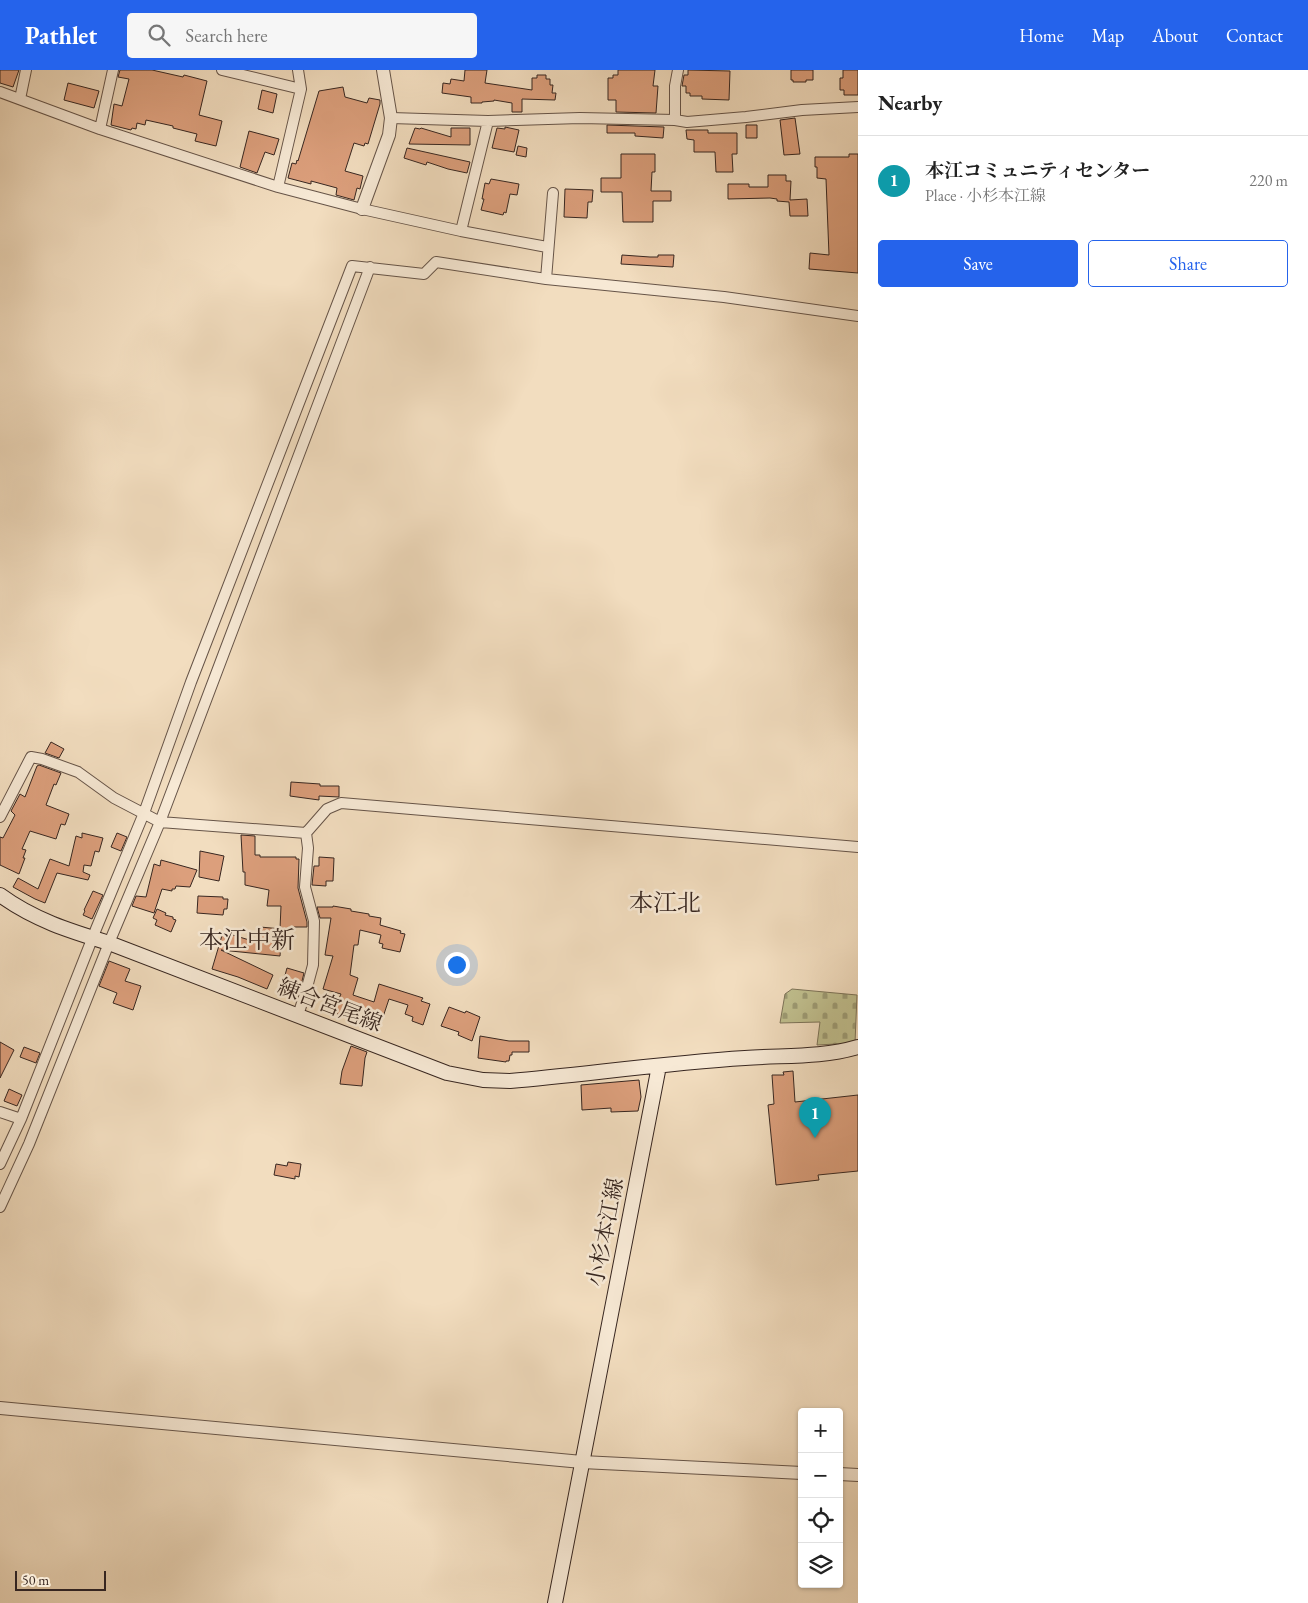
<!DOCTYPE html>
<meta charset="utf-8">
<style>
:root{--surface:#fff;--page:#f6f6f6;--text:#222;--muted:#767676;--line:#e0e0e0;--accent:#2563eb}
body{margin:0;font-family:"EB Garamond","Noto Serif JP",serif;background:var(--page);color:var(--text)}
.controls{position:absolute;right:15px;bottom:15px;display:grid;overflow:hidden;border-radius:5px;box-shadow:0 1px 4px #0004}
.controls button{width:45px;height:45px;display:grid;place-items:center;padding:0;border:0;border-bottom:1px solid var(--line);background:var(--surface);color:var(--text);font:25px sans-serif}
.scale{position:absolute;left:15px;bottom:12px;width:91px;box-sizing:border-box;padding-left:5px;border:2px solid #372620;border-top:0;font-size:14px;line-height:18px;white-space:nowrap;color:#372620;-webkit-text-stroke:4px #f7e9d5;paint-order:stroke}
.you{position:absolute;left:456px;top:894px;width:18px;height:18px;margin:-12px;border:4px solid #fff;border-radius:50%;background:#1a73e8;box-shadow:0 0 0 8px #1a73e833}
.badge{display:grid;place-items:center;width:32px;height:32px;border-radius:50%;background:var(--accent);color:#fff;font-size:16px;font-weight:700}
.pin{position:absolute;translate:-50% -41px;filter:drop-shadow(0 1px 2px #0008)}
.pin::after{content:'';position:absolute;top:26px;width:18px;height:15px;background:inherit;clip-path:polygon(0 0,100% 0,50% 100%)}
.list{margin:0;padding:0;list-style:none}
h2{display:flex;justify-content:space-between;align-items:center;height:65px;margin:0;padding:0 20px;font-size:21px}
h2 small{font-size:16px;font-weight:400;color:var(--muted)}
.list li{display:grid;grid-template-columns:32px 1fr auto;gap:15px;align-items:center;box-sizing:border-box;height:90px;padding:0 20px;border-top:1px solid var(--line)}
.list b{display:block;font-size:19px;white-space:nowrap}
.list p{margin:0;font-size:16px;white-space:nowrap;color:var(--muted)}
.list em{font-size:16px;font-style:normal;color:var(--muted)}
.actions{display:flex;gap:10px;padding:15px 20px}
.actions a{flex:1;padding:11px 0;border:1px solid var(--accent);border-radius:5px;text-align:center;font-size:18px;color:var(--accent)}
.actions .main{background:var(--accent);color:#fff}
.icon{flex:none;width:28px;height:28px;fill:none;stroke:currentColor;stroke-width:2;stroke-linecap:round;stroke-linejoin:round}
.map{position:relative;flex:none;width:858px;height:1533px;overflow:hidden}
header{display:flex;align-items:center;gap:30px;box-sizing:border-box;height:70px;padding:0 25px;background:var(--accent);color:#fff}
header strong{font-size:24px}
nav{display:flex;gap:28px;margin-inline-start:auto;font-size:18px}
.search{width:350px;height:45px;background:var(--page);display:flex;align-items:center;gap:12px;box-sizing:border-box;padding:0 18px;border-radius:5px;color:var(--muted);font-size:19px}
main{display:flex}
aside{flex:1;background:var(--surface)}
.map>svg:first-child{display:block}
.cemetery{fill:url(#cemetery-stones);stroke:#7c7257}
.building{fill:#dc9f7c;stroke:#372620}
.lines{fill:none;stroke-linecap:round;stroke-linejoin:round}
.minor-casing{stroke:#665448;stroke-width:12}
.tertiary-casing{stroke:#665448;stroke-width:14}
.secondary-casing{stroke:#372620;stroke-width:16}
.minor{stroke:#f7e9d5;stroke-width:10}
.tertiary{stroke:#f7e9d5;stroke-width:12}
.secondary{stroke:#f7e9d5;stroke-width:14}
.labels{text-anchor:middle;dominant-baseline:central;stroke-width:5;stroke-linejoin:round;paint-order:stroke}
.street-label{font-size:22px;fill:#372620;stroke:#f7e9d5}
.neighbourhood-label{font-size:24px;fill:#372620;stroke:#f7e9d5}
</style>
<header>
<strong>Pathlet</strong>
<div class="search"><svg class="icon" aria-label="search" viewBox="0 0 24 24"><circle cx="10" cy="10" r="6"/><path d="M15 15l6 6"/></svg>Search here</div>
<nav><a>Home</a><a>Map</a><a>About</a><a>Contact</a></nav>
</header>
<main>
<div class="map">
<svg width="858" height="1533" viewBox="0 0 858 1533">
<defs>
<pattern id="cemetery-stones" width="16" height="16" patternUnits="userSpaceOnUse" patternTransform="scale(1.25)"><rect width="16" height="16" fill="#c0bf8e"/><path d="M2 7V4a2 2 0 0 1 4 0v3zM10 15v-3a2 2 0 0 1 4 0v3z" fill="#9d9b74"/></pattern>
</defs>
<rect width="100%" height="100%" fill="#f2ddbf"/>
<filter id="stains"><feTurbulence type="fractalNoise" baseFrequency=".004" numOctaves="4"/><feColorMatrix values="0 0 0 0 .2 0 0 0 0 .09 0 0 0 0 .02 0 0 0 .5 -.17"/></filter>
<radialGradient id="worn" r=".72"><stop offset=".6" stop-color="#630" stop-opacity="0"/><stop offset="1" stop-color="#630" stop-opacity=".3"/></radialGradient>
<path class="cemetery" d="M 792,919 L 857,925 L 855,973 L 817,975 L 820,952 L 780,953 L 785,924 Z"/>
<path class="building" d="M 0,0 L 19,0 L 13,17 L 0,13 Z
M 120,0 L 152,0 L 183,7 L 184,5 L 207,11 L 199,45 L 222,51 L 216,76 L 195,71 L 197,64 L 173,58 L 173,56 L 146,50 L 145,55 L 137,53 L 136,59 L 132,58 L 131,60 L 111,55 L 114,34 L 122,36 L 129,9 L 118,7 Z
M 465,0 L 487,0 L 485,13 L 532,20 L 532,8 L 537,8 L 537,5 L 546,5 L 546,9 L 550,9 L 550,15 L 553,15 L 552,23 L 556,23 L 555,30 L 522,29 L 522,42 L 512,42 L 512,33 L 494,30 L 494,31 L 482,32 L 482,33 L 471,33 L 471,27 L 442,23 L 443,13 L 450,14 L 451,9 L 464,11 Z
M 618,0 L 655,0 L 653,16 L 658,16 L 656,43 L 616,42 L 616,30 L 608,30 L 608,8 L 613,8 L 613,5 L 618,5 Z
M 688,0 L 730,1 L 729,30 L 702,29 L 702,26 L 690,26 L 690,23 L 686,23 L 686,16 L 682,16 L 684,5 L 688,5 Z
M 791,0 L 813,0 L 813,10 L 806,10 L 806,12 L 793,12 L 793,10 L 791,10 Z
M 843,0 L 858,0 L 858,25 L 844,25 L 844,20 L 840,20 L 840,8 L 843,8 Z
M 68,13 L 99,21 L 94,38 L 64,30 Z
M 343,17 L 345,27 L 367,33 L 369,28 L 380,30 L 380,34 L 368,74 L 365,73 L 364,76 L 354,73 L 345,101 L 363,106 L 360,119 L 357,118 L 354,130 L 336,125 L 337,118 L 311,111 L 311,114 L 288,108 L 292,93 L 296,94 L 297,90 L 298,91 L 319,21 Z
M 262,20 L 277,24 L 273,43 L 258,39 Z
M 795,48 L 800,84 L 784,85 L 780,50 Z
M 607,55 L 664,57 L 663,68 L 635,66 L 635,63 L 607,63 Z
M 746,55 L 757,55 L 757,68 L 746,68 Z
M 505,57 L 519,60 L 514,82 L 492,78 L 497,58 L 505,59 Z
M 415,58 L 420,59 L 421,58 L 451,67 L 451,58 L 470,58 L 470,75 L 409,74 Z
M 686,60 L 708,60 L 708,63 L 737,63 L 737,84 L 732,84 L 733,102 L 716,102 L 715,82 L 694,82 L 694,70 L 687,69 Z
M 249,61 L 279,69 L 274,85 L 265,82 L 257,103 L 240,97 Z
M 518,76 L 527,78 L 526,87 L 516,85 Z
M 407,78 L 470,92 L 467,103 L 448,99 L 427,92 L 426,95 L 404,88 Z
M 621,84 L 655,84 L 655,102 L 652,102 L 651,121 L 671,121 L 671,131 L 653,131 L 653,152 L 623,152 L 622,122 L 601,122 L 601,108 L 621,108 Z
M 849,84 L 858,84 L 858,203 L 809,199 L 810,183 L 829,185 L 826,109 L 817,108 L 817,97 L 815,97 L 815,87 L 849,87 Z
M 768,105 L 786,105 L 786,111 L 791,111 L 790,130 L 807,129 L 808,146 L 790,146 L 789,132 L 777,131 L 777,129 L 770,128 L 728,129 L 728,114 L 749,114 L 749,117 L 768,117 Z
M 491,109 L 519,114 L 517,125 L 510,124 L 506,143 L 504,142 L 503,145 L 481,140 L 484,129 L 482,129 L 485,113 L 489,114 Z
M 565,119 L 593,120 L 592,132 L 588,132 L 587,148 L 564,147 Z
M 622,185 L 650,187 L 658,187 L 658,185 L 674,185 L 673,197 L 621,194 Z
M 51,672 L 64,679 L 59,688 L 45,683 Z
M 39,695 L 61,703 L 56,715 L 54,714 L 46,735 L 69,744 L 65,755 L 61,754 L 56,769 L 30,761 L 22,779 L 26,780 L 23,788 L 25,788 L 19,804 L 0,795 L 0,767 L 3,768 L 15,745 L 11,741 L 20,724 L 25,727 L 37,696 Z
M 291,712 L 320,714 L 320,716 L 339,716 L 339,727 L 319,726 L 319,730 L 290,726 Z
M 82,763 L 103,768 L 99,782 L 95,781 L 91,796 L 84,795 L 83,802 L 90,805 L 88,810 L 57,803 L 45,833 L 35,829 L 13,817 L 18,808 L 38,819 L 50,789 L 69,796 L 76,766 L 82,768 Z
M 117,763 L 127,767 L 121,781 L 111,777 Z
M 241,765 L 255,766 L 255,785 L 260,785 L 260,787 L 296,787 L 296,789 L 299,789 L 298,818 L 307,852 L 307,857 L 294,857 L 294,859 L 280,859 L 281,836 L 267,836 L 269,820 L 245,815 L 245,802 L 243,802 Z
M 200,781 L 224,786 L 219,811 L 199,807 Z
M 319,787 L 334,788 L 333,811 L 326,811 L 326,816 L 312,815 L 314,796 L 319,796 Z
M 161,790 L 197,800 L 190,817 L 176,816 L 175,819 L 172,819 L 172,821 L 162,819 L 154,843 L 132,836 L 136,826 L 146,827 L 154,794 L 160,796 Z
M 93,821 L 103,825 L 92,849 L 83,845 L 85,841 L 84,840 Z
M 198,826 L 223,827 L 223,829 L 228,829 L 227,839 L 224,839 L 223,845 L 197,843 Z
M 333,836 L 351,839 L 351,841 L 369,844 L 369,846 L 381,848 L 380,855 L 401,861 L 400,863 L 405,864 L 400,882 L 382,878 L 383,874 L 379,873 L 381,865 L 360,860 L 358,875 L 354,875 L 350,905 L 358,908 L 353,925 L 374,932 L 379,914 L 423,928 L 421,931 L 430,934 L 423,955 L 412,951 L 413,947 L 405,944 L 408,935 L 389,929 L 381,953 L 372,951 L 374,945 L 351,937 L 347,948 L 333,942 L 341,924 L 323,919 L 333,886 L 325,885 L 331,848 L 320,848 L 317,837 L 333,837 Z
M 157,839 L 166,843 L 165,845 L 173,847 L 173,849 L 176,850 L 171,862 L 155,855 L 157,850 L 153,848 Z
M 260,857 L 282,859 L 280,886 L 221,880 L 273,905 L 267,919 L 238,907 L 212,899 L 223,862 L 259,873 Z
M 109,891 L 130,899 L 125,911 L 141,916 L 133,940 L 113,933 L 117,923 L 99,916 Z
M 287,898 L 304,903 L 301,915 L 284,909 Z
M 449,937 L 465,943 L 466,941 L 480,947 L 472,971 L 458,965 L 459,962 L 441,956 Z
M 480,966 L 509,971 L 529,971 L 529,982 L 512,982 L 512,985 L 510,985 L 509,991 L 506,991 L 506,992 L 478,988 Z
M 0,972 L 14,980 L 0,1008 Z
M 351,976 L 367,982 L 365,988 L 362,1016 L 340,1014 L 342,1001 Z
M 24,977 L 40,983 L 36,993 L 20,987 Z
M 793,1001 L 795,1032 L 858,1025 L 858,1101 L 818,1105 L 819,1110 L 776,1115 L 768,1035 L 774,1034 L 772,1005 L 784,1005 L 783,1002 Z
M 639,1010 L 641,1027 L 638,1041 L 611,1042 L 611,1038 L 582,1040 L 581,1015 Z
M 9,1019 L 22,1025 L 17,1036 L 4,1031 Z
M 288,1092 L 301,1094 L 299,1107 L 295,1106 L 295,1109 L 274,1105 L 276,1094 L 287,1096 Z"/>
<g class="lines">
<g class="minor-casing">
<path id="minor" d="M 222,0 L 301,19
M 0,22 L 100,59 L 278,117 L 362,139 L 461,161 L 547,177
M 20,29 L 26,0
M 391,48 L 488,51 L 580,48 L 675,50 L 687,52 L 746,47 L 802,40 L 858,37
M 675,50 L 675,16 L 678,0
M 100,59 L 113,0
M 278,117 L 301,19 L 298,0
M 461,161 L 488,51
M 546,209 L 553,123
M 0,747 L 31,687 L 42,689 L 78,702 L 114,728 L 160,752 L 306,763 L 327,739 L 341,733 L 858,777
M 298,945 L 306,921 L 313,895 L 314,851 L 305,817 L 308,778 L 306,763
M 0,1042 L 21,1049
M 0,1094 L 21,1049 L 96,859 L 144,743 L 191,612 L 352,196 L 424,204 L 436,192 L 546,209 L 724,227 L 858,246
M 0,1137 L 29,1074 L 109,873 L 160,752 L 370,197"/>
</g>
<g class="tertiary-casing">
<path id="tertiary" d="M 362,139 L 389,65 L 391,48 L 383,0
M 0,1338 L 582,1392 L 802,1403
M 839,1404 L 858,1405"/>
</g>
<g class="secondary-casing">
<path id="secondary" d="M 0,825 C 34,850 70,861 109,873 L 447,1003 L 483,1010 L 510,1011 C 588,1004 666,993 745,988 C 782,985 821,988 858,977
M 555,1533 L 659,996"/>
</g>
<use href="#minor" class="minor"/>
<use href="#tertiary" class="tertiary"/>
<use href="#secondary" class="secondary"/>
</g>
<g class="labels">
<g class="street-label">
<text transform="translate(330 935) rotate(21)">練合宮尾線</text>
<text transform="translate(605 1162) rotate(-79)">小杉本江線</text>
</g>
<g class="neighbourhood-label">
<text x="665" y="832">本江北</text>
<text x="247" y="869">本江中新</text>
</g>
</g>
<rect width="100%" height="100%" filter="url(#stains)"/>
<rect width="100%" height="100%" fill="url(#worn)"/>
</svg>
<div class="controls">
<button>+</button>
<button>−</button>
<button><svg class="icon" aria-label="locate" viewBox="0 0 24 24"><circle cx="12" cy="12" r="6"/><path d="M12 2v4M12 18v4M2 12h4M18 12h4"/></svg></button>
<button><svg class="icon" aria-label="layers" viewBox="0 0 24 24"><path d="M12 4l9 5-9 5-9-5zM3 14l9 5 9-5"/></svg></button>
</div>
<div class="scale">50 m</div>
<div class="you"></div>
<div class="pin badge" style="left:815px;top:1068px;background:#0f9aa8">1</div>
</div>
<aside>
<h2>Nearby<small></small></h2>
<ul class="list">
<li><span class="badge" style="background:#0f9aa8">1</span><div><b>本江コミュニティセンター</b><p>Place · 小杉本江線</p></div><em>220 m</em></li>
</ul>
<div class="actions"><a class="main">Save</a><a>Share</a></div>
</aside>
</main>
